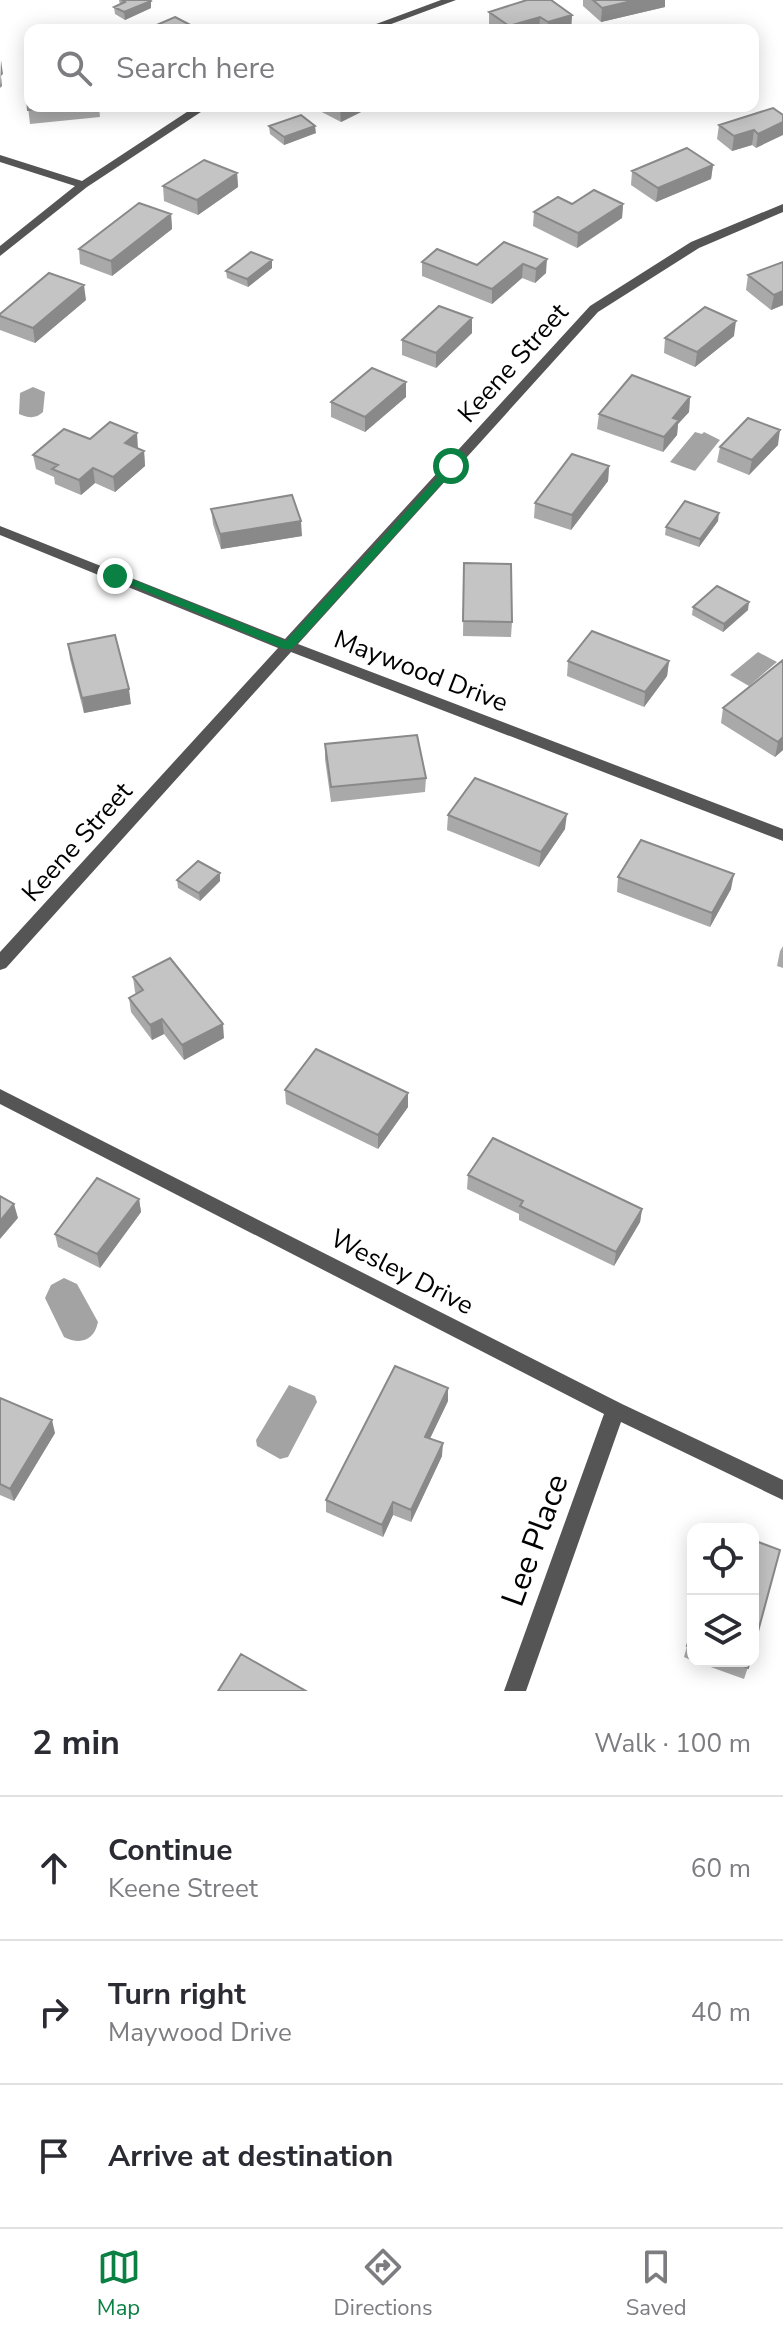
<!DOCTYPE html>
<meta charset="utf-8">
<style>
:root{--surface:#fff;--page:#f7f7f7;--text:#2b2b33;--muted:#7c7c81;--line:#e1e1e2;--accent:#0b8043}
body{margin:0;font-family:"Nunito Sans",sans-serif;background:var(--page);color:var(--text)}
.controls{position:absolute;right:24px;bottom:24px;display:grid;overflow:hidden;border-radius:16px;box-shadow:0 4px 20px #0003}
.controls button{width:72px;height:72px;display:grid;place-items:center;padding:0;border:0;border-bottom:2px solid var(--line);background:var(--surface);color:var(--text);font:40px sans-serif}
.stop{position:absolute;width:24px;height:24px;margin:-18px;border:6px solid #0b8043;border-radius:50%;background:#fff}
.stop.end{background:#0b8043;border-color:#fff;box-shadow:0 2px 8px #0008}
.list{margin:0;padding:0;list-style:none}
h2{display:flex;justify-content:space-between;align-items:center;height:104px;margin:0;padding:0 32px;font-size:34px}
h2 small{font-size:26px;font-weight:400;color:var(--muted)}
.list li{display:grid;grid-template-columns:52px 1fr auto;gap:24px;align-items:center;box-sizing:border-box;height:144px;padding:0 32px;border-top:2px solid var(--line)}
.list b{display:block;font-size:30px;white-space:nowrap}
.list p{margin:0;font-size:26px;white-space:nowrap;color:var(--muted)}
.list em{font-size:26px;font-style:normal;color:var(--muted)}
.icon{flex:none;width:44px;height:44px;fill:none;stroke:currentColor;stroke-width:2;stroke-linecap:round;stroke-linejoin:round}
.map{position:relative;flex:none;width:783px;height:1691px;overflow:hidden}
.search{position:absolute;background:var(--surface);box-shadow:0 4px 20px #0003;left:24px;right:24px;top:24px;height:88px;display:flex;align-items:center;gap:20px;box-sizing:border-box;padding:0 28px;border-radius:16px;color:var(--muted);font-size:30px}
.sheet{height:536px;background:var(--surface)}
nav{display:flex;justify-content:space-around;align-items:center;box-sizing:border-box;height:112px;border-top:2px solid var(--line);background:var(--surface);font-size:22px;color:var(--muted)}
nav a{display:grid;justify-items:center;gap:4px}
nav .on{color:var(--accent)}
.map>svg:first-child{display:block}
.water{fill:#a3a3a3}
.lines{fill:none;stroke-linecap:round;stroke-linejoin:round}
.street{fill:#555;fill-rule:evenodd}
.wall{fill:#a9a9a9}
.shaded-wall{fill:#898989}
.building{fill:#c4c4c4;stroke:#898989;stroke-width:2}
.route{fill:#0b8043}
.labels{text-anchor:middle;dominant-baseline:central;stroke-width:7;stroke-linejoin:round;paint-order:stroke}
.street-label{font-size:26px;fill:#000;stroke:#fff}
.near-street-label{font-size:32px;fill:#000;stroke:#fff}
</style>
<div class="map">
<svg width="783" height="1691" viewBox="0 0 783 1691">
<rect width="100%" height="100%" fill="#fff"/>
<path class="water" d="M 33,387 L 45,392 L 43,412 C 36,419 28,418 19,414 L 20,393 Z
M 695,432 L 702,434 L 704,432 L 720,440 L 695,471 L 670,462 Z
M 758,652 L 777,662 L 749,686 L 730,675 Z
M 64,1278 L 77,1284 L 98,1322 C 94,1341 80,1345 64,1337 L 45,1298 L 51,1285 Z
M 289,1385 L 315,1396 L 317,1402 L 288,1457 L 280,1459 L 257,1446 L 256,1440 Z"/>
<g class="lines">
<path class="street" d="M 441,0 L 456,0 L 375,30 L 360,30 Z
M 196,106 L 210,106 L 87,187 L 0,256 L 0,246 L 75,186 L 0,162 L 0,155 L 82,181 Z
M 783,204 L 783,212 L 699,248 L 598,312 L 298,644 L 783,829 L 783,841 L 291,652 L 6,968 L 0,970 L 0,952 L 278,648 L 0,535 L 0,526 L 285,639 L 590,306 L 691,242 Z
M 0,1089 L 622,1404 L 783,1480 L 783,1500 L 621,1422 L 526,1691 L 504,1691 L 604,1414 L 0,1104 Z"/>
</g>
<path class="wall" d="M 119,0 L 150,0 L 151,8 L 125,20 L 115,14 L 114,7 L 120,5 Z
M 583,0 L 665,0 L 665,7 L 601,22 L 583,6 Z
M 489,12 L 572,15 L 571,29 L 567,30 L 495,30 L 489,26 Z
M 26,89 L 30,106 L 99,106 L 100,117 L 30,124 Z
M 314,106 L 373,106 L 341,122 L 314,108 Z
M 773,108 L 756,148 L 752,145 L 732,151 L 717,139 L 719,125 Z
M 269,126 L 316,133 L 284,145 L 270,134 Z
M 713,165 L 711,179 L 656,202 L 631,185 L 632,171 Z
M 237,173 L 238,187 L 198,215 L 164,201 L 163,186 Z
M 572,204 L 623,204 L 622,218 L 577,248 L 533,226 L 534,212 Z
M 171,214 L 172,229 L 112,276 L 80,264 L 79,249 Z
M 504,242 L 546,273 L 535,283 L 522,278 L 492,304 L 422,276 L 422,262 L 477,265 Z
M 272,260 L 272,268 L 248,287 L 227,278 L 226,271 Z
M 783,262 L 783,305 L 771,310 L 746,290 L 748,275 Z
M 86,300 L 35,343 L 0,330 L 0,314 Z
M 472,318 L 472,333 L 436,368 L 402,355 L 402,340 Z
M 734,336 L 695,367 L 664,353 L 665,338 Z
M 406,382 L 406,397 L 365,432 L 331,417 L 331,402 Z
M 690,397 L 689,412 L 678,424 L 677,435 L 663,452 L 597,429 L 599,414 Z
M 90,439 L 138,448 L 144,451 L 145,466 L 115,492 L 95,483 L 81,495 L 55,484 L 54,477 L 36,469 L 33,455 Z
M 778,445 L 749,475 L 717,462 L 720,447 Z
M 609,467 L 608,481 L 571,530 L 534,518 L 535,503 Z
M 211,509 L 302,536 L 221,549 L 213,524 Z
M 718,521 L 699,547 L 665,535 L 666,527 Z
M 464,563 L 512,622 L 511,637 L 463,636 Z
M 693,607 L 748,610 L 723,632 L 692,615 Z
M 68,644 L 131,704 L 84,713 L 70,659 Z
M 783,660 L 783,750 L 775,757 L 721,723 L 723,708 Z
M 568,661 L 669,661 L 667,676 L 644,707 L 567,676 Z
M 325,744 L 426,778 L 425,792 L 331,802 L 325,759 Z
M 448,815 L 565,829 L 539,867 L 447,830 Z
M 618,877 L 731,889 L 710,927 L 617,892 Z
M 177,880 L 220,881 L 200,901 L 178,888 Z
M 783,946 L 783,968 L 777,966 L 780,951 Z
M 133,977 L 224,1038 L 184,1060 L 164,1034 L 152,1040 L 131,1012 L 129,998 L 136,994 L 135,992 Z
M 285,1090 L 408,1093 L 408,1107 L 378,1149 L 286,1104 Z
M 468,1175 L 642,1209 L 640,1222 L 614,1266 L 519,1220 L 519,1214 L 467,1189 Z
M 139,1199 L 141,1212 L 100,1268 L 58,1247 L 55,1234 Z
M 0,1398 L 55,1433 L 14,1501 L 0,1495 Z
M 448,1401 L 430,1438 L 442,1456 L 411,1522 L 393,1515 L 383,1537 L 326,1512 L 326,1500 Z
M 693,1625 L 693,1661 L 684,1657 Z
M 694,1661 L 750,1661 L 744,1679 Z"/>
<path class="shaded-wall" d="M 636,0 L 665,0 L 665,7 L 601,22 L 602,8 Z
M 151,1 L 151,8 L 125,20 L 124,12 Z
M 572,15 L 571,29 L 567,30 L 548,30 L 548,22 Z
M 540,17 L 539,30 L 509,30 L 509,26 Z
M 1,60 L 3,74 L 1,76 L 2,86 L 0,88 Z
M 344,106 L 373,106 L 341,122 L 340,108 Z
M 783,122 L 783,135 L 756,148 L 758,134 Z
M 315,126 L 316,133 L 284,145 L 284,137 Z
M 754,130 L 752,145 L 732,151 L 734,136 Z
M 713,165 L 711,179 L 656,202 L 658,188 Z
M 237,173 L 238,187 L 198,215 L 197,200 Z
M 623,204 L 622,218 L 577,248 L 578,233 Z
M 171,214 L 172,229 L 112,276 L 111,261 Z
M 547,259 L 546,273 L 535,283 L 536,269 Z
M 272,260 L 272,268 L 248,287 L 247,279 Z
M 523,264 L 522,278 L 492,304 L 492,289 Z
M 84,285 L 86,300 L 35,343 L 33,328 Z
M 783,291 L 783,305 L 771,310 L 774,295 Z
M 472,318 L 472,333 L 436,368 L 436,353 Z
M 736,321 L 734,336 L 695,367 L 697,352 Z
M 406,382 L 406,397 L 365,432 L 365,417 Z
M 690,397 L 689,412 L 678,424 L 677,435 L 663,452 L 664,437 L 673,418 Z
M 780,430 L 778,445 L 749,475 L 752,460 Z
M 137,433 L 138,448 L 127,458 L 125,443 Z
M 144,451 L 145,466 L 115,492 L 113,477 Z
M 609,466 L 608,481 L 571,530 L 572,515 Z
M 93,468 L 95,483 L 81,495 L 79,480 Z
M 719,513 L 718,521 L 699,547 L 700,539 Z
M 301,521 L 302,536 L 221,549 L 220,534 Z
M 749,602 L 748,610 L 723,632 L 724,624 Z
M 669,661 L 667,676 L 644,707 L 645,692 Z
M 129,689 L 131,704 L 84,713 L 82,698 Z
M 783,737 L 783,750 L 775,757 L 778,742 Z
M 567,814 L 565,829 L 539,867 L 541,852 Z
M 220,873 L 220,881 L 200,901 L 199,893 Z
M 734,874 L 731,889 L 710,927 L 712,913 Z
M 162,1019 L 164,1034 L 152,1040 L 150,1025 Z
M 223,1024 L 224,1038 L 184,1060 L 182,1045 Z
M 408,1093 L 408,1107 L 378,1149 L 378,1135 Z
M 139,1199 L 141,1212 L 100,1268 L 97,1254 Z
M 14,1204 L 18,1218 L 0,1239 L 0,1221 Z
M 642,1209 L 640,1222 L 614,1266 L 616,1252 Z
M 448,1388 L 448,1401 L 425,1449 L 425,1437 Z
M 52,1420 L 55,1433 L 14,1501 L 10,1489 Z
M 443,1443 L 442,1456 L 411,1522 L 411,1510 Z
M 393,1502 L 393,1515 L 383,1537 L 382,1525 Z"/>
<path class="building" d="M 122,0 L 150,0 L 151,1 L 124,12 L 114,7 L 125,2 Z
M 527,0 L 551,0 L 572,15 L 548,22 L 540,17 L 509,26 L 489,12 Z
M 593,0 L 636,0 L 602,8 Z
M 175,17 L 200,30 L 145,30 Z
M 30,88 L 30,106 L 67,106 L 28,110 L 26,89 Z
M 773,108 L 783,115 L 783,122 L 758,134 L 754,130 L 734,136 L 719,125 Z
M 301,115 L 315,126 L 284,137 L 269,126 Z
M 687,148 L 713,165 L 658,188 L 632,171 Z
M 204,160 L 237,173 L 197,200 L 163,186 Z
M 594,190 L 623,204 L 578,233 L 534,212 L 558,197 L 572,204 Z
M 139,203 L 171,214 L 111,261 L 79,249 Z
M 504,242 L 547,259 L 536,269 L 523,264 L 492,289 L 422,262 L 437,249 L 477,265 Z
M 251,252 L 272,260 L 247,279 L 226,271 Z
M 783,262 L 783,291 L 774,295 L 748,275 Z
M 49,273 L 84,285 L 33,328 L 0,316 L 0,314 Z
M 439,306 L 472,318 L 436,353 L 402,340 Z
M 705,307 L 736,321 L 697,352 L 665,338 Z
M 372,368 L 406,382 L 365,417 L 331,402 Z
M 632,375 L 690,397 L 673,418 L 679,420 L 664,437 L 599,414 Z
M 748,418 L 780,430 L 752,460 L 720,447 Z
M 110,422 L 137,433 L 125,443 L 144,451 L 113,477 L 93,468 L 79,480 L 52,469 L 58,465 L 33,455 L 64,429 L 90,439 Z
M 572,454 L 609,466 L 572,515 L 535,503 Z
M 292,495 L 301,521 L 220,534 L 211,509 Z
M 685,501 L 719,513 L 700,539 L 666,527 Z
M 464,563 L 511,564 L 512,622 L 463,621 Z
M 717,586 L 749,602 L 724,624 L 693,607 Z
M 592,631 L 669,661 L 645,692 L 568,661 Z
M 115,635 L 129,689 L 82,698 L 68,644 Z
M 783,660 L 783,737 L 778,742 L 723,708 Z
M 417,735 L 426,778 L 331,787 L 325,744 Z
M 475,778 L 567,814 L 541,852 L 448,815 Z
M 641,840 L 734,874 L 712,913 L 618,877 Z
M 198,861 L 220,873 L 199,893 L 177,880 Z
M 170,958 L 223,1024 L 182,1045 L 162,1019 L 150,1025 L 129,998 L 143,990 L 133,977 Z
M 316,1049 L 408,1093 L 378,1135 L 285,1090 Z
M 493,1138 L 642,1209 L 616,1252 L 520,1206 L 523,1201 L 468,1175 Z
M 97,1178 L 139,1199 L 97,1254 L 55,1234 Z
M 0,1196 L 14,1204 L 0,1221 Z
M 395,1366 L 448,1388 L 425,1437 L 443,1443 L 411,1510 L 393,1502 L 382,1525 L 326,1500 Z
M 0,1398 L 52,1420 L 10,1489 L 0,1484 Z
M 753,1540 L 780,1550 L 753,1650 Z
M 693,1625 L 693,1648 L 687,1646 Z
M 241,1654 L 306,1691 L 218,1691 Z
M 730,1661 L 750,1661 L 748,1668 Z"/>
<path class="route" d="M 451,463 L 457,466 L 455,469 L 292,649 L 284,649 L 109,576 L 119,574 L 286,641 Z"/>
<g class="labels">
<g class="street-label">
<text transform="translate(513 363) rotate(-48)">Keene Street</text>
<text transform="translate(421 671) rotate(21)">Maywood Drive</text>
<text transform="translate(77 842) rotate(-48)">Keene Street</text>
<text transform="translate(402 1272) rotate(27)">Wesley Drive</text>
</g>
<g class="near-street-label">
<text transform="translate(535 1540) rotate(-70)">Lee Place</text>
</g>
</g>
</svg>
<div class="controls">
<button><svg class="icon" aria-label="locate" viewBox="0 0 24 24"><circle cx="12" cy="12" r="6"/><path d="M12 2v4M12 18v4M2 12h4M18 12h4"/></svg></button>
<button><svg class="icon" aria-label="layers" viewBox="0 0 24 24"><path d="M12 4l9 5-9 5-9-5zM3 14l9 5 9-5"/></svg></button>
</div>
<div class="stop" style="left:451px;top:466px"></div>
<div class="stop end" style="left:115px;top:576px"></div>
<div class="search"><svg class="icon" aria-label="search" viewBox="0 0 24 24"><circle cx="10" cy="10" r="6"/><path d="M15 15l6 6"/></svg>Search here</div>
</div>
<section class="sheet">
<h2>2 min<small>Walk · 100 m</small></h2>
<ul class="list">
<li><svg class="icon" aria-label="ahead" viewBox="0 0 24 24"><path d="M12 20V5M6 11l6-6 6 6"/></svg><div><b>Continue</b><p>Keene Street</p></div><em>60 m</em></li>
<li><svg class="icon" aria-label="right" viewBox="0 0 24 24"><path d="M7 20v-9h11M14 6l5 5-5 5"/></svg><div><b>Turn right</b><p>Maywood Drive</p></div><em>40 m</em></li>
<li><svg class="icon" aria-label="arrive" viewBox="0 0 24 24"><path d="M6 21V4h12l-3 4 3 4H6"/></svg><div><b>Arrive at destination</b></div></li>
</ul>
</section>
<nav>
<a class="on"><svg class="icon" aria-label="map" viewBox="0 0 24 24"><path d="M3 6l6-2 6 2 6-2v14l-6 2-6-2-6 2zM9 4v14M15 6v14"/></svg>Map</a>
<a><svg class="icon" aria-label="directions" viewBox="0 0 24 24"><path d="M12 3l9 9-9 9-9-9zM9 14v-3h6M13 9l2 2-2 2"/></svg>Directions</a>
<a><svg class="icon" aria-label="saved" viewBox="0 0 24 24"><path d="M7 4h10v16l-5-4-5 4z"/></svg>Saved</a>
</nav>
